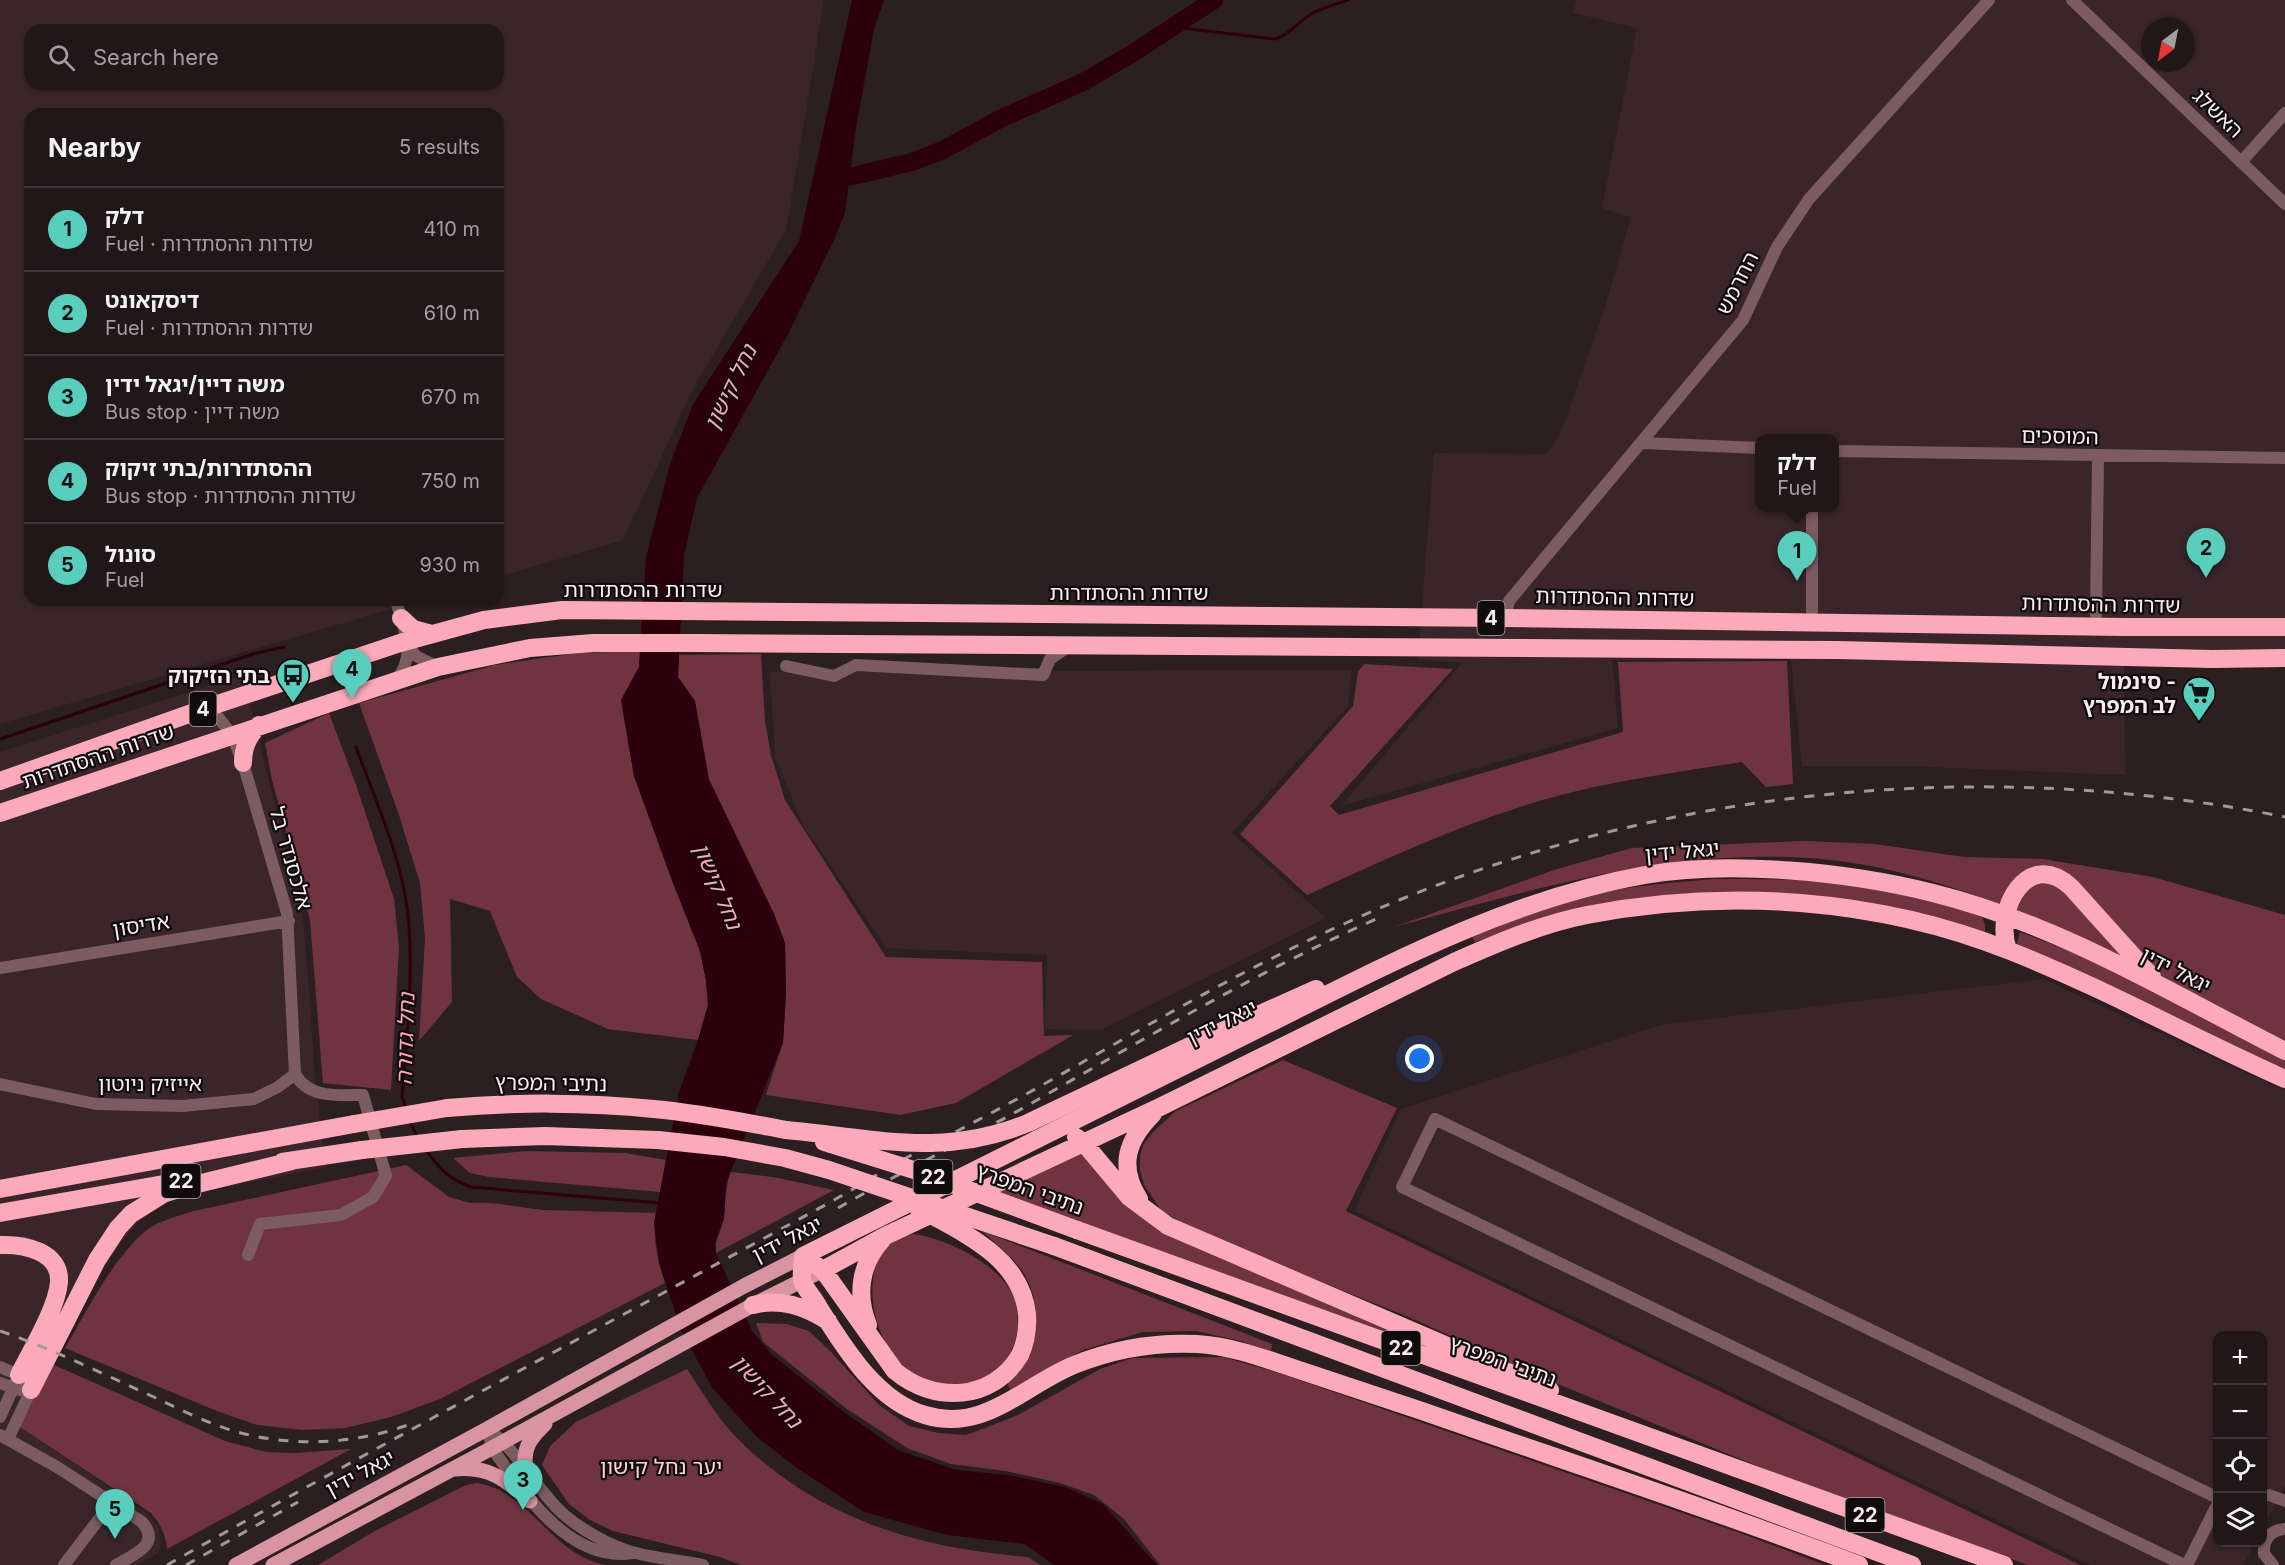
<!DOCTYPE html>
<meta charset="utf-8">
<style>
:root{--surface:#211719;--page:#292022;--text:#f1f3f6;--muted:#a29fa2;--line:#3e3638;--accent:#5acebd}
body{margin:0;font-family:Inter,"Noto Sans Hebrew",sans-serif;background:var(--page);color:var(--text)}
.controls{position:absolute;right:18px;bottom:18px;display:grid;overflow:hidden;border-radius:12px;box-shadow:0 2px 4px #0004}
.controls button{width:54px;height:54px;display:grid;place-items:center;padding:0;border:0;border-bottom:2px solid var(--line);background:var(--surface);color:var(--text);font:30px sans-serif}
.compass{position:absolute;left:2141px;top:18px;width:54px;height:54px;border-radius:50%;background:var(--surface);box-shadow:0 2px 4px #0004;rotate:212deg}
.you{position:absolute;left:1420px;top:1059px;width:21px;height:21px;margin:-15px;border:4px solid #fff;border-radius:50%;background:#1a73e8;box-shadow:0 0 0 9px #1a73e833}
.badge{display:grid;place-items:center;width:39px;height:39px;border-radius:50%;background:var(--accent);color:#111;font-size:20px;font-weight:700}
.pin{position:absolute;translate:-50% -50px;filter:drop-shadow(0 2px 3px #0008)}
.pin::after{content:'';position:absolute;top:32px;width:21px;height:18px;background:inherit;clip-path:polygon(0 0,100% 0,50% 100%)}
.popup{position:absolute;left:1755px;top:434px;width:84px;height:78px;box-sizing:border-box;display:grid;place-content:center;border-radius:12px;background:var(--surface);filter:drop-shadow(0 2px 4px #0005);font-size:20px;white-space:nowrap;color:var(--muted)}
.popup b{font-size:22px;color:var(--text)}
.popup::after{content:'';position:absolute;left:50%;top:100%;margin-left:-12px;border:12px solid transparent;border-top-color:var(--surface)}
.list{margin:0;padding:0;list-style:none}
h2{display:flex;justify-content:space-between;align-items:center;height:78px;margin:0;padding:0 24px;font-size:26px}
h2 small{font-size:20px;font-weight:400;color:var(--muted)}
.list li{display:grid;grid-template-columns:39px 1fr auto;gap:18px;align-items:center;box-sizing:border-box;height:84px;padding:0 24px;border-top:2px solid var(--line)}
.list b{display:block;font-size:22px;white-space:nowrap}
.list p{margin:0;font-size:20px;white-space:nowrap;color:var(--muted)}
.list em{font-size:20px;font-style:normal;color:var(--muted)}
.icon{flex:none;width:33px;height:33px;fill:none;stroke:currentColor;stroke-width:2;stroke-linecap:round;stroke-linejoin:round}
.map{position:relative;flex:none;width:2285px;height:1565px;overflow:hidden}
.search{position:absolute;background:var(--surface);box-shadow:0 2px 4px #0004;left:24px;top:24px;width:480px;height:66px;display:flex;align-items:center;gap:15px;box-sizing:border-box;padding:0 21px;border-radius:18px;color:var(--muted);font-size:22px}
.panel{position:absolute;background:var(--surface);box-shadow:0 2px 4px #0004;left:24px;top:108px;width:480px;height:498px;border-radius:18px}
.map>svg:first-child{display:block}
.built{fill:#3a262a;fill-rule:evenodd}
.green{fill:#703441}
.water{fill:#2c000c}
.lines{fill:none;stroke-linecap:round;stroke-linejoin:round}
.stream{stroke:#2c000c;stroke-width:3}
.river{stroke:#2c000c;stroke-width:18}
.minor{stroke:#7d5c61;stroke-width:12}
.major{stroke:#d894a0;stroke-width:15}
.highway{stroke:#fcaab9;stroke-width:18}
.rail{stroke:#a29799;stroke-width:3;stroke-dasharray:10 10;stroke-linecap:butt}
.highway-bridge{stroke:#fcaab9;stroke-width:18}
.labels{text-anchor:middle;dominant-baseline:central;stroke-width:4.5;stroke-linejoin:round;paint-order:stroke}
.shield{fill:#100b0c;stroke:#b2aaab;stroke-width:1.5}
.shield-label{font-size:20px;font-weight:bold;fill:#f7eeef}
.street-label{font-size:21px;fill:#f7eeef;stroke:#100b0c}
.poi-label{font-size:21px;font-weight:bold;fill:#f7eeef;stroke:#100b0c;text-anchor:end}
.park-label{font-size:21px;fill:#fdd0d7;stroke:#100b0c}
.water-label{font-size:22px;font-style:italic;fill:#fda7b6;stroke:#100b0c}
</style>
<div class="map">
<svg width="2285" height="1565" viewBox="0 0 2285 1565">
<rect width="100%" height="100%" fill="#2c1f21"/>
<path class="built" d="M 0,0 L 824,0 L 786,230 L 692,391 L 623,540 L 498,577 L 498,114 L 30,114 L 30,600 L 421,600 L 0,724 ZM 30,30 L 498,30 L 498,84 L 30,84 Z
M 1577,0 L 2285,0 L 2285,666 L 2124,663 L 2125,775 L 1904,766 L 1802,766 L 1791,659 L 1612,660 L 1618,728 L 1341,806 L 1462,663 L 1418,659 L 1434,453 L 1546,454 L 1560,435 L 1604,310 L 1631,217 L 1602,208 L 1637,28 L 1573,13 ZM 2150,27 L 2186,27 L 2186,63 L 2150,63 ZM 1760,438 L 1834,438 L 1834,508 L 1760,508 Z
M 1351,670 L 1348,706 L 1232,833 L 1326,918 L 1101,1030 L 1045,1029 L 1047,955 L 886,948 L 803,825 L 775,757 L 770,672 Z
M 243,675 L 304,925 L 316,1089 L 326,1167 L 177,1197 L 150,1210 L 124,1239 L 91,1285 L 70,1335 L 18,1426 L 148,1514 L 158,1526 L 160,1535 L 161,1544 L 158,1553 L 138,1565 L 0,1565 L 0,752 Z
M 2043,979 L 2285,1091 L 2285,1486 L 2263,1528 L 2262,1336 L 2218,1336 L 2218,1542 L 2255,1543 L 2243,1565 L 2090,1565 L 1354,1211 L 1401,1109 L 1660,1025 Z"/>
<path class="green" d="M 640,651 L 639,667 L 621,700 L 634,776 L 673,883 L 700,951 L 706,980 L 708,1005 L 698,1040 L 608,1029 L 541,999 L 517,977 L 490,911 L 450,899 L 452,1002 L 419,1041 L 425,938 L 420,883 L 399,815 L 359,703 L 495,665 L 578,653 Z
M 761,654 L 765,722 L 771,755 L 785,800 L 886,957 L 1042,962 L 1044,1036 L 1073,1035 L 956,1103 L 900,1115 L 766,1095 L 783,1042 L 786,993 L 785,943 L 774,914 L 709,779 L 695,702 L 678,677 L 679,655 Z
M 1787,661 L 1793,784 L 1766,787 L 1742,762 C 1665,774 1587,784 1514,809 C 1443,832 1375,864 1307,895 L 1240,834 L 1353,706 L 1358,672 L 1364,664 L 1453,669 L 1330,806 L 1339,815 L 1623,732 L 1618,662 Z
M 329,713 L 356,785 L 394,899 L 399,948 L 391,1090 L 323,1083 L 310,920 L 272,780 L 265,743 Z
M 1805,841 L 1875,844 L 1964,857 L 2043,859 L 2153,877 L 2285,915 L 2285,1043 L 2161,977 L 2052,870 L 2003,905 C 1961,890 1920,876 1876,867 C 1711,835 1552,884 1394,927 L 1557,869 L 1632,848 Z
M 1713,879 C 1779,879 1847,879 1911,895 C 1935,900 1959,909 1982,917 L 1985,925 L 1985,935 C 1935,914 1883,904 1830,898 C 1792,894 1754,890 1716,892 C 1634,895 1552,915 1475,942 L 1471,935 C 1510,919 1549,906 1589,896 C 1630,885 1672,883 1713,879 Z
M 2057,881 L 2129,965 L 2013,911 L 2028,885 Z
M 2020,932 L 2080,955 L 2285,1059 L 2285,1074 L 2016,946 Z
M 1283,1060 L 1397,1108 L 1346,1211 L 2080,1565 L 2028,1565 L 1782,1476 L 1548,1380 L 1411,1318 L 1227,1244 L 1179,1221 L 1161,1210 L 1144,1185 L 1140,1170 L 1140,1156 L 1143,1145 L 1153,1132 L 1176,1111 Z
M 527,1151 L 625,1153 L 666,1160 L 660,1192 L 489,1177 L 470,1173 L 453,1158 Z
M 1084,1153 L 1186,1243 L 1385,1329 L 1383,1335 L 997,1193 Z
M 406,1165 L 449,1197 L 470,1203 L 492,1203 L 543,1210 L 656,1213 C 652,1236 658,1261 665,1283 L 440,1399 L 391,1417 L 345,1428 L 303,1430 L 257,1425 L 217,1411 L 65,1348 C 87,1311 114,1256 147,1230 C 160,1220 179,1216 194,1211 Z
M 731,1172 L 773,1177 L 834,1190 L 716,1253 C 714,1238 723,1230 724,1215 C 726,1200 725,1187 731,1172 Z
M 982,1231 L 1272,1344 L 1271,1352 L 1241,1341 L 1196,1331 L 1143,1332 L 1083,1350 L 1011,1391 L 1007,1383 C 1016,1371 1028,1359 1033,1345 C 1036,1337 1036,1326 1036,1318 C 1035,1274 1013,1259 982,1231 Z
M 913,1234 C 945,1238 991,1261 1010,1289 C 1020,1305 1020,1330 1013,1347 C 1007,1364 995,1374 979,1380 C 911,1406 863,1334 874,1273 C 876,1263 882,1248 891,1242 C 897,1237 905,1236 913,1234 Z
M 756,1323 L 787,1324 L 809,1331 L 832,1353 L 879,1405 L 909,1426 L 938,1433 L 966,1435 L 985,1428 L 1018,1415 L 1100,1369 L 1133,1358 L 1223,1357 L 1282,1374 L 1740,1533 L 1825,1565 L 1160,1565 L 1124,1519 L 1094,1495 L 1060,1483 L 1006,1471 L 951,1464 L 907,1448 L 847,1409 L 763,1342 Z
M 52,1364 L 225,1441 L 266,1452 L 295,1453 L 351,1449 L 167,1549 C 165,1533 161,1525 151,1513 L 18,1426 Z
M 687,1369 C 702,1391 716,1416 735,1436 C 815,1518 916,1548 1028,1557 L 1040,1565 L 741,1565 L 720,1557 L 613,1531 L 590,1520 L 569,1504 L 542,1465 L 550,1446 L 576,1422 Z
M 477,1483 C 530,1491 552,1556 606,1565 L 318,1565 L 373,1532 L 466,1485 Z"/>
<path class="water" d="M 852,0 L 884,0 L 874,29 L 856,128 L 845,213 L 834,240 L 787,336 L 697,498 L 684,555 L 678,677 L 695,701 L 709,780 L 774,914 L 785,943 L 786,993 L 783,1043 L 726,1183 L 724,1219 L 715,1242 L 716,1253 L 752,1331 L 771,1354 L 841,1410 L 898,1450 L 956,1470 L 1008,1475 L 1065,1487 L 1103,1504 L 1157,1565 L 1054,1565 L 1025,1544 L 947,1535 L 864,1512 L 797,1468 L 757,1437 L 713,1389 L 681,1330 L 659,1263 L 654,1223 L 679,1092 L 698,1040 L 708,1005 L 706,980 L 700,951 L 673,883 L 634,776 L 621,700 L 639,667 L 646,557 L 670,464 L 693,404 L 799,241 Z"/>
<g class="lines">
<path class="stream" d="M 1173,27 L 1275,39 C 1287,37 1302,18 1315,12 C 1326,7 1337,4 1348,0
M 0,739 L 253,654 L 284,647
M 356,747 C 377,805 405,864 409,926 C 413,982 407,1040 402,1096 L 406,1108
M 409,1120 L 418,1138
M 427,1151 C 441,1171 448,1178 471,1187 L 660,1203"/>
<path class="river" d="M 828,182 L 912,162 L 943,150 L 1000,119 L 1083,82 L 1133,53 L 1214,0"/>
<path class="minor" d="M 2072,0 L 2285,204
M 2241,162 L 2285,113
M 1642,443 L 1760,448
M 1834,451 L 2285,458
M 1812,508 L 1812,611
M 2096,615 L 2098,456
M 1505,618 L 1509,601 L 1743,320 L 1777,247 L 1809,199 L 1989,0
M 408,645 L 416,656 L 438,667
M 786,666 L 834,676 L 856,665 L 1043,675
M 1043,675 L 1050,659 L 1069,646
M 396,680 C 418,655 403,628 396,600
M 203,709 L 218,717 L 232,735 L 243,763 L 287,913 L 295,1074 C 309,1099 338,1095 363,1095 L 386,1176 L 373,1197 L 341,1215 L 260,1224 L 248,1255
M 0,968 L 289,921
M 0,1084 L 96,1104 L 182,1106 L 254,1099 L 278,1087 L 295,1074
M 0,1367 L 19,1375 L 23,1379
M 0,1383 L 20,1390
M 0,1417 L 19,1375
M 487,1429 C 518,1450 533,1485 560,1511 C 578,1528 611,1547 636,1553 C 658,1559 681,1560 703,1565
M 0,1435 L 57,1467 L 142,1522 C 162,1545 133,1555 116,1565
M 8,1439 L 31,1390
M 490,1439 L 492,1448 C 524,1493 569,1563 633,1553
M 2269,1495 L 2285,1501
M 64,1565 L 112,1502
M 2184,1565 L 1402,1187 L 1435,1119 L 2218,1498
M 2187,1565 L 2218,1503
M 2273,1565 L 2264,1554 C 2263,1539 2270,1530 2285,1529"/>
<path class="major" d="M 455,1469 C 489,1466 505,1479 530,1501
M 526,1470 C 522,1449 530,1438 545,1424
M 236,1565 L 487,1429 L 744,1286 L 803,1256
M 273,1565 L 492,1448 L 753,1305 L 823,1270"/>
<path class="highway" d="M 401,618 L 413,629 L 432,634
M 243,763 C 243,747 248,737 259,725
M 0,781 L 203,709 L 400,643 L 484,620 L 562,610 L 1505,618 L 2124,627 L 2285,627
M 0,813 L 438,667 L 530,648 L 593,643 L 697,643 L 1838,650 L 2212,659 L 2285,658
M 2008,950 C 1993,910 2028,847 2071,887 L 2152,977
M 1209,1037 L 1316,989
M 447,1108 C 513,1102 589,1102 654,1109 C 699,1113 743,1122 786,1130
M 1076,1137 L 1083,1142 L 1129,1197 L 1168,1226 L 1550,1390
M 462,1139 L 546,1136 L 600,1138
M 282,1162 L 362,1150
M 0,1189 L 354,1124
M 1139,1199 C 1118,1166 1127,1140 1153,1114
M 0,1213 L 175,1182
M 1077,1230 L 2004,1565
M 0,1245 C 23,1244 61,1251 59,1282 C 57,1308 31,1351 19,1375
M 1054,1246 L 1912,1565
M 803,1256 C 952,1181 1101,1107 1250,1033 C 1377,970 1504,900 1645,875 C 1730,860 1850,872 1933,893 C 2058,924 2171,993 2285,1051
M 803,1256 C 803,1263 801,1273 802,1280 C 804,1288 814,1298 818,1306 C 844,1347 876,1401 925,1415 C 984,1433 1023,1386 1074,1365 C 1113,1349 1154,1342 1197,1344 C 1230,1346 1260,1357 1290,1367 C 1334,1382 1378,1396 1422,1411 C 1568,1462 1714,1510 1859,1565
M 814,1264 L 823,1270 L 895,1371 C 934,1404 993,1401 1020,1355
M 823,1270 L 885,1236 L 1160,1107 L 1454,962 C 1497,943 1541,924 1587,915 C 1725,888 1878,898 2010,951 C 2104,988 2193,1038 2285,1079
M 753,1305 C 780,1298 804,1306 828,1321
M 868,1325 C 856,1295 860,1264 882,1240
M 31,1390 L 97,1260 L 118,1228 L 131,1214 L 163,1194 L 185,1187 L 292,1161"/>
<path class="rail" d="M 838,1208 C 901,1172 967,1140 1030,1104 C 1146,1038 1260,970 1383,916
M 0,1331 C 53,1349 105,1375 156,1398 C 183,1411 211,1425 241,1433 C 295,1447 355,1444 408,1425
M 167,1565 C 385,1442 607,1324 827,1204 C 857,1187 887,1168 917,1152 C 965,1127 1013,1102 1060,1075 C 1154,1022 1247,967 1346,923 C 1638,790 1971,754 2285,817
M 186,1565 L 298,1502"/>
<path class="highway-bridge" d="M 354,1124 L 447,1108
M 786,1130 C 874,1138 942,1158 1028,1123 L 1209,1037
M 600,1138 L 658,1140 L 724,1147 L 785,1158 L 829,1170 L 1054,1246
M 824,1142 L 917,1171 L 1077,1230
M 362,1150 L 462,1139
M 918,1208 C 963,1233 1021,1257 1027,1314 C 1028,1329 1026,1342 1020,1355"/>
</g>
<defs>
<g id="bus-pin" transform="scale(1.725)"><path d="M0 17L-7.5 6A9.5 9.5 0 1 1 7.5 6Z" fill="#5acebd" stroke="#100b0c"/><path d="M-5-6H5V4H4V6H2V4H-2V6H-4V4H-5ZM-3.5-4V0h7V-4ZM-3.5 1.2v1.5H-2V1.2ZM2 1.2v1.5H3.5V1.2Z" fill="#111"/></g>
<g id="supermarket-pin" transform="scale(1.725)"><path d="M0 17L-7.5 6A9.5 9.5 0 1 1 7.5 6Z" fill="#5acebd" stroke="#100b0c"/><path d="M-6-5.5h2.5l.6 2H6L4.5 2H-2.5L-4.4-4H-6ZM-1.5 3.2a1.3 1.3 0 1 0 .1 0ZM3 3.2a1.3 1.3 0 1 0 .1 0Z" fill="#111"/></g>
</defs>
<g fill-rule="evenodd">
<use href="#bus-pin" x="293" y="675"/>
<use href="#supermarket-pin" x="2199" y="693"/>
</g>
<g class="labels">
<g class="shield">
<rect x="1477.5" y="601" width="27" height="34" rx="4.5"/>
<rect x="189.5" y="692" width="27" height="34" rx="4.5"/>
<rect x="913.5" y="1160" width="39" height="34" rx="4.5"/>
<rect x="161.5" y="1164" width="39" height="34" rx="4.5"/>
<rect x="1381.5" y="1331" width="39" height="34" rx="4.5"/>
<rect x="1845.5" y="1498" width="39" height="34" rx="4.5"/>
</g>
<g class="shield-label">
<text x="1491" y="618">4</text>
<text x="203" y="709">4</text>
<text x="933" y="1177">22</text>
<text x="181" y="1181">22</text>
<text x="1401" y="1348">22</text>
<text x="1865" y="1515">22</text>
</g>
<g class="street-label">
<text transform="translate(2218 113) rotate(44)">האשלג</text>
<text transform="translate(1737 283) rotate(-63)">החרמש</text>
<text transform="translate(2060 436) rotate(1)">המוסכים</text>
<text x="643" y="589">שדרות ההסתדרות</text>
<text x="1129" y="592">שדרות ההסתדרות</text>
<text transform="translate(1615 597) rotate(1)">שדרות ההסתדרות</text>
<text transform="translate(2101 604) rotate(1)">שדרות ההסתדרות</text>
<text transform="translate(98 756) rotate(-19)">שדרות ההסתדרות</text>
<text transform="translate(1682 851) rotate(-5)">יגאל ידין</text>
<text transform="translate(291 858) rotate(74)">אלכסנדר בל</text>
<text transform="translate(141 925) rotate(-9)">אדיסון</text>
<text transform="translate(2176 970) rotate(27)">יגאל ידין</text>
<text transform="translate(1222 1022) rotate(-26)">יגאל ידין</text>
<text x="150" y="1083">אייזיק ניוטון</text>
<text transform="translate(551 1083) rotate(1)">נתיבי המפרץ</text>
<text transform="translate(1030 1189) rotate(20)">נתיבי המפרץ</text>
<text transform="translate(787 1239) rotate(-27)">יגאל ידין</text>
<text transform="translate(1503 1361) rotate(20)">נתיבי המפרץ</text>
<text transform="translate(360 1473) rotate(-28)">יגאל ידין</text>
</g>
<g class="poi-label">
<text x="270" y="675">בתי הזיקוק</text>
<text x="2176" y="681">סינמול -<tspan x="2176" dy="24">לב המפרץ</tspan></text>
</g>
<g class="park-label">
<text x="661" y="1466">יער נחל קישון</text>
</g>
<g class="water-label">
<text transform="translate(730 387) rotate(-64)">נחל קישון</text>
<text transform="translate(718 886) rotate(67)">נחל קישון</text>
<text transform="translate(405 1039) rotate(-88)">נחל גדורה</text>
<text transform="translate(767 1391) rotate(47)">נחל קישון</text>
</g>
</g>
</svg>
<div class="controls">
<button>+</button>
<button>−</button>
<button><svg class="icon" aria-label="locate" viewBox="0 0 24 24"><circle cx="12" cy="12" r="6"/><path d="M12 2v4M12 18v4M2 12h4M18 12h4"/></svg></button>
<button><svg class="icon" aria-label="layers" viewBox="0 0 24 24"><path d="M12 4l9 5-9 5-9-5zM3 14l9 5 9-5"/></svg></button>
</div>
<svg class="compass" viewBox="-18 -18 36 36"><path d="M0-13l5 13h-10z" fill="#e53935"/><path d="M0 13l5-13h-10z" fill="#a29fa2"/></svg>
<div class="you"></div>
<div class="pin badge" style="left:1797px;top:581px">1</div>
<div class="popup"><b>דלק</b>Fuel</div>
<div class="pin badge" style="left:2206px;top:578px">2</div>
<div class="pin badge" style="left:523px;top:1510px">3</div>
<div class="pin badge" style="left:352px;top:699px">4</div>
<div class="pin badge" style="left:115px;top:1539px">5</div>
<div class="search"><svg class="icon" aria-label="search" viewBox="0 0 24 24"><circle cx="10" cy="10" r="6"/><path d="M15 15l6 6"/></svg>Search here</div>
<section class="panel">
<h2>Nearby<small>5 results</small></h2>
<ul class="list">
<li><span class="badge">1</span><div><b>דלק</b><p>Fuel · שדרות ההסתדרות</p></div><em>410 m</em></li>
<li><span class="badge">2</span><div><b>דיסקאונט</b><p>Fuel · שדרות ההסתדרות</p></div><em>610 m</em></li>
<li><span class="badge">3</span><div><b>משה דיין/יגאל ידין</b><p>Bus stop · משה דיין</p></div><em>670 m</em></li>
<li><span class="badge">4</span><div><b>ההסתדרות/בתי זיקוק</b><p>Bus stop · שדרות ההסתדרות</p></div><em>750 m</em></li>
<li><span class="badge">5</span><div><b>סונול</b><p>Fuel</p></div><em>930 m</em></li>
</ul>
</section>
</div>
